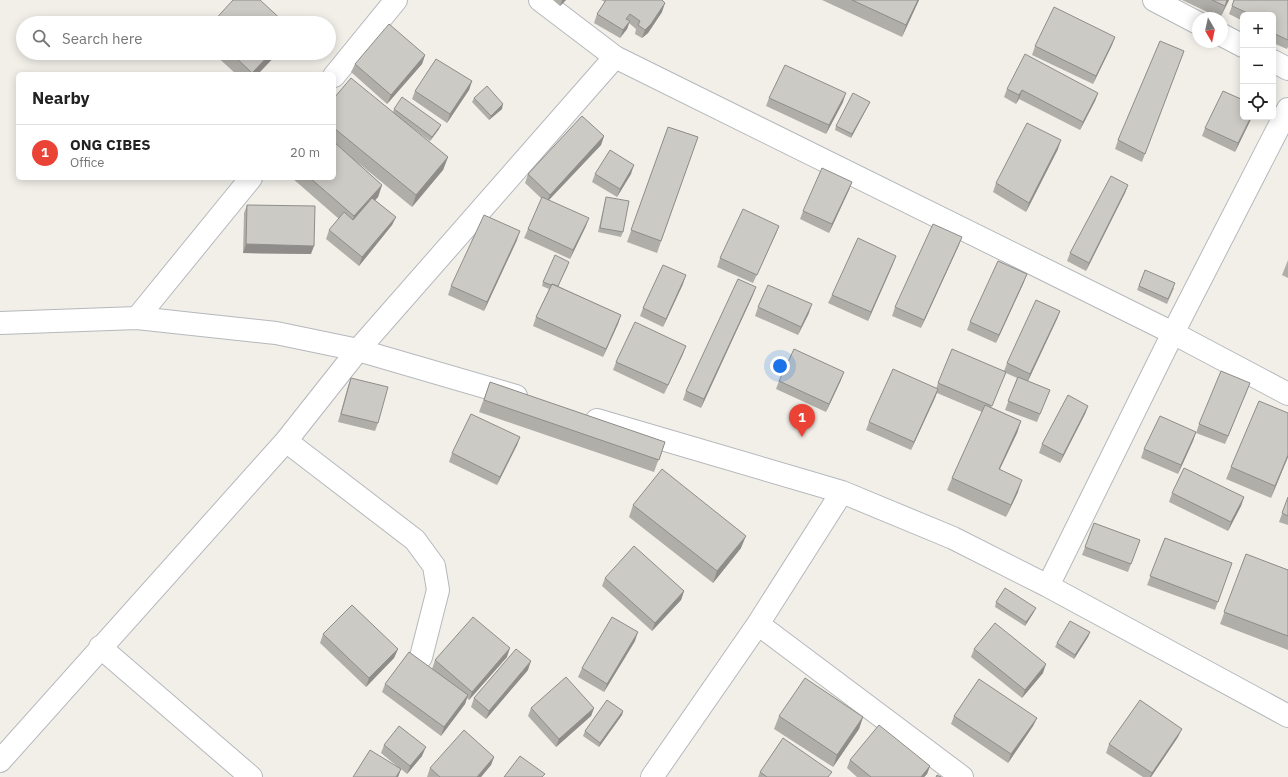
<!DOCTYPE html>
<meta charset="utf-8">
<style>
:root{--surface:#fff;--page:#f2f2f2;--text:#222;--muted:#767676;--line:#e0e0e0;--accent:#ea4335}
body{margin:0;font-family:"IBM Plex Sans",sans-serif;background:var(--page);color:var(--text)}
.controls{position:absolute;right:12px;top:12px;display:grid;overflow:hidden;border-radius:6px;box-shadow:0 2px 10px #0003}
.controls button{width:36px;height:36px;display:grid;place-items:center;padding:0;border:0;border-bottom:1px solid var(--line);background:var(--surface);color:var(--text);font:20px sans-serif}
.compass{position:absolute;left:1192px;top:12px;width:36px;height:36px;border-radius:50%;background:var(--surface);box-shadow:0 2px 10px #0003;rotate:171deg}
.you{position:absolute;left:780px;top:366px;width:14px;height:14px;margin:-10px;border:3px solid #fff;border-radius:50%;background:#1a73e8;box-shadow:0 0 0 6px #1a73e833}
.badge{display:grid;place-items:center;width:26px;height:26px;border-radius:50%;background:var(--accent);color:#fff;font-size:13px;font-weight:700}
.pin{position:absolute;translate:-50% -33px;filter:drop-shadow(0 1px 2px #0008)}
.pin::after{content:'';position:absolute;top:21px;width:14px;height:12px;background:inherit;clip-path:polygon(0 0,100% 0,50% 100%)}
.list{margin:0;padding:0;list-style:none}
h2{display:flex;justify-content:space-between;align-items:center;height:52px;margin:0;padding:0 16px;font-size:17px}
h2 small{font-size:13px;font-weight:400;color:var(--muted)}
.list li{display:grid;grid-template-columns:26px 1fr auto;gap:12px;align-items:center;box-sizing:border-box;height:56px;padding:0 16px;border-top:1px solid var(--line)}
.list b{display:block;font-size:15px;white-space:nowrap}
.list p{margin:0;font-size:13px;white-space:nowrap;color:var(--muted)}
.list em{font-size:13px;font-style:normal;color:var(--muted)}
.icon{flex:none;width:22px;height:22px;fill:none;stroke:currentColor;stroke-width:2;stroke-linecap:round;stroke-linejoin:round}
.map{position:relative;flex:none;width:1288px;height:777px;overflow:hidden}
.search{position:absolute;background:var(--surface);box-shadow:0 2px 10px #0003;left:16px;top:16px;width:320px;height:44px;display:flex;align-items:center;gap:10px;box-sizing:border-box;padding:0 14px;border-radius:22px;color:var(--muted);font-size:15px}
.panel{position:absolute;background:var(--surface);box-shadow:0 2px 10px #0003;left:16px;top:72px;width:320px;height:108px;border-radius:6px}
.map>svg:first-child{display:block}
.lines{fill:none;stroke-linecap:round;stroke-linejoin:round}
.minor-casing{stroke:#b5b8bc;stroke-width:24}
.minor{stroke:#fff;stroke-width:22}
.wall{fill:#afaea9}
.shaded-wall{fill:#8f8d8a}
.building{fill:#cccac5;stroke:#8f8d8a}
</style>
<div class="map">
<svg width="1288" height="777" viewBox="0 0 1288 777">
<rect width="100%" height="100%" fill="#f1efe8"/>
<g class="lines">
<g class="minor-casing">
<path id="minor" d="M 1154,0 L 1198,23
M 1222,35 L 1243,46
M 615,57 L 1173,333 L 1288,394
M 1273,61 L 1288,69
M 334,76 L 396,0
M 137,318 L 251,178
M 0,323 L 137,318 L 276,333 L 358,350 L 516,396
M 597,420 L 842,492 L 953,538 L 1048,586 L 1288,716
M 286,441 L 415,540 L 434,566 L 438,590 L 421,657
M 1048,586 L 1173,333 L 1288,109
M 758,624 L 962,777
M 100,647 L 251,777
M 0,761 L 286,441 L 358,350 L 615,57 L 540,0
M 652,777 L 758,624 L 842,492"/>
</g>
<use href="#minor" class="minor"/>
</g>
<path class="wall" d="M 553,0 L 566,0 L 560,6 Z
M 601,0 L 662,0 L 662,12 L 648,33 L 642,38 L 635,34 L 636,29 L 629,23 L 627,29 L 620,38 L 594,23 L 597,14 L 605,2 Z
M 822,0 L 919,0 L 902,37 Z
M 1182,0 L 1229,0 L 1220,18 Z
M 1288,0 L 1288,47 L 1287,49 L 1273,43 L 1273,15 L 1243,15 L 1243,21 L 1229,14 L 1232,6 Z
M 1115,37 L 1112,45 L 1093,84 L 1032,55 L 1035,46 Z
M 1184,51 L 1142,162 L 1115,149 L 1118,140 Z
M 213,53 L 278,53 L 258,74 L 236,74 Z
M 425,55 L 422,64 L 387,104 L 351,72 L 355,64 Z
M 472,81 L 469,90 L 447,123 L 412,99 L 415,91 Z
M 1007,89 L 1098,93 L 1095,101 L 1080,130 L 1019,99 L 1016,104 L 1004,97 Z
M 334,98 L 393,112 L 394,109 L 439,129 L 430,141 L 402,120 L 448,157 L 443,170 L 412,207 L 356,161 L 382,185 L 378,197 L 375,200 L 396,217 L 392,225 L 359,266 L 326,239 L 329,230 L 339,219 L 292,178 L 334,178 Z
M 474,98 L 502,109 L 489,120 L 472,102 Z
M 769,98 L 843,102 L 826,134 L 766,106 Z
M 870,102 L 868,106 L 851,138 L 835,130 L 836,126 Z
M 1252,117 L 1235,152 L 1202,136 L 1205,128 Z
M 668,127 L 698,137 L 657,253 L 627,242 Z
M 604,136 L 601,145 L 549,200 L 586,226 L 570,259 L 524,238 L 528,229 L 542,199 L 525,183 L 528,174 Z
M 1058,149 L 1026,212 L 993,192 L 996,183 Z
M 595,174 L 631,174 L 617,197 L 592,182 Z
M 852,182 L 849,190 L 829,233 L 800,219 L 803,211 Z
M 1128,185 L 1125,193 L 1086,271 L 1067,261 L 1070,253 Z
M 606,197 L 623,232 L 621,237 L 598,232 L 605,201 Z
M 247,205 L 311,254 L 243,253 L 244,213 Z
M 779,226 L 776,234 L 753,283 L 717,267 L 720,258 Z
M 517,240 L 484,311 L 448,295 L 451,286 Z
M 959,245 L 921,328 L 892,316 L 895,307 Z
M 1288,260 L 1288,278 L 1282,275 Z
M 893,264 L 868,321 L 828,303 L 832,295 Z
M 568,266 L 558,286 L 621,315 L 618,324 L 603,357 L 533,326 L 536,317 L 549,289 L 542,286 L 543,282 Z
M 1145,270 L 1174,288 L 1167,304 L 1137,290 Z
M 1024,282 L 996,343 L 967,330 L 970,322 Z
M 683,284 L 663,327 L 640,316 L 643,308 Z
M 753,295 L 701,408 L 683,400 L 686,391 Z
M 758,307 L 809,313 L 798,335 L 755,316 Z
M 1060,311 L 1057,319 L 1028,381 L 1050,390 L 1037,422 L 1005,410 L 1017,378 L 1006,373 L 991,407 L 1021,421 L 1017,433 L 1000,469 L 1018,492 L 1006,517 L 947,490 L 952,478 L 982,412 L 937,393 L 911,450 L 866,430 L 869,422 L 936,389 L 938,383 L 1004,371 L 1007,363 Z
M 683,354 L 664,394 L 613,370 L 616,362 Z
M 351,378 L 378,423 L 375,431 L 338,422 L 348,386 Z
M 841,380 L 826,412 L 776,389 L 779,381 Z
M 490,382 L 665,442 L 654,472 L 479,412 Z
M 1250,383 L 1225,444 L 1196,433 L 1199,424 Z
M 1088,406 L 1085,414 L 1060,463 L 1039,453 L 1042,444 Z
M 1288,413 L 1288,457 L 1271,498 L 1226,479 L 1231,467 Z
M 1196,432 L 1193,441 L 1178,474 L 1141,458 L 1144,449 Z
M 520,437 L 517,445 L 497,485 L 449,462 L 452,453 Z
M 1172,493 L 1244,497 L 1241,506 L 1228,531 L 1169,502 Z
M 1288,497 L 1288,525 L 1279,522 Z
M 633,505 L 741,548 L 713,583 L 629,517 Z
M 1094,523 L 1140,540 L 1128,572 L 1082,555 Z
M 1165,538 L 1232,563 L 1215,610 L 1147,585 Z
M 1246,554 L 1288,570 L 1288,650 L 1220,624 Z
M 605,578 L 684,591 L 681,600 L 652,631 L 602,586 Z
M 996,602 L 1034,612 L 1025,626 L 995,607 Z
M 1090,632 L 1088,637 L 1074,659 L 1055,647 L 1057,643 Z
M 323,634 L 398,649 L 394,658 L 366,687 L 320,643 Z
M 635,641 L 604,692 L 578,677 L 582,668 Z
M 974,649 L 1043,673 L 1022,698 L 971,657 Z
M 507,657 L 469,700 L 467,698 L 465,704 L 441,736 L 382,692 L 385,684 L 432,669 L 435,660 Z
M 528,670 L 486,719 L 471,707 L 474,698 Z
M 531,708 L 594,708 L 591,716 L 556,747 L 528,716 Z
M 623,711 L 622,715 L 599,747 L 583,736 L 585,731 Z
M 779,716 L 863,717 L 859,729 L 833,767 L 774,729 Z
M 954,716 L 1037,718 L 1033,726 L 1008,763 L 951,724 Z
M 1178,737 L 1151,777 L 1143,777 L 1106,753 L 1109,744 Z
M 384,745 L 422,756 L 407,774 L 401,769 L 398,777 L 398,767 L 381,753 Z
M 494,757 L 491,765 L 481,777 L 427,777 L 430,768 Z
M 850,760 L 930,766 L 927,774 L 924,777 L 857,777 L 847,768 Z
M 760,772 L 830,777 L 758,777 Z"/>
<path class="shaded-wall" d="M 562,0 L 566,0 L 560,6 Z
M 918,0 L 919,0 L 902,37 L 906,25 Z
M 1227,0 L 1229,0 L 1220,18 L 1225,6 Z
M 665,3 L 662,12 L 648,33 L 642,38 L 645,30 Z
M 630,21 L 627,29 L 620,38 L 623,30 Z
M 1115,37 L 1112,45 L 1093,84 L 1096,76 Z
M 271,53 L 278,53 L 258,74 L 252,74 L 252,73 Z
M 425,55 L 422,64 L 387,104 L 391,95 Z
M 472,81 L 469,90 L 447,123 L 450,114 Z
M 1022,90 L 1019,99 L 1016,104 L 1019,95 Z
M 846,93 L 843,102 L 826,134 L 829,125 Z
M 1098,93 L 1095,101 L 1080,130 L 1083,122 Z
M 870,102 L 868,106 L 851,138 L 852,134 Z
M 503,104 L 502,109 L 489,120 L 491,116 Z
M 1251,117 L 1252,117 L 1235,152 L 1238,143 Z
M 441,125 L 439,129 L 430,141 L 432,137 Z
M 604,136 L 601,145 L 546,203 L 550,195 Z
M 1061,140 L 1058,149 L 1026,212 L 1029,203 Z
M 448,157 L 443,170 L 412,207 L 416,195 Z
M 634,165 L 631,174 L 617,197 L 620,189 Z
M 852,182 L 849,190 L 829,233 L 832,224 Z
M 382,185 L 378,197 L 350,228 L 354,216 Z
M 1128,185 L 1125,193 L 1086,271 L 1089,263 Z
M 396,217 L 392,225 L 359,266 L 362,257 Z
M 589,218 L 586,226 L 570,259 L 573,250 Z
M 520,231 L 517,240 L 484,311 L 487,302 Z
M 962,237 L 959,245 L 921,328 L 924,320 Z
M 246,244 L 314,246 L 311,254 L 243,253 Z
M 896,256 L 893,264 L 868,321 L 871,312 Z
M 1027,274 L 1024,282 L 996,343 L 999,335 Z
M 686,275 L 683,284 L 663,327 L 666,319 Z
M 756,287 L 753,295 L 701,408 L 704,399 Z
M 812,304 L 809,313 L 798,335 L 801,327 Z
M 1060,311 L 1057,319 L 1027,383 L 1030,374 Z
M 621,315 L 618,324 L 603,357 L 606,349 Z
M 686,346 L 683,354 L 664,394 L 668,385 Z
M 844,372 L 841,380 L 826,412 L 829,404 Z
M 1250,383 L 1247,391 L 1225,444 L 1228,436 Z
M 938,389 L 935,398 L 911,450 L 914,442 Z
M 1088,406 L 1085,414 L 1060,463 L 1063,455 Z
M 1021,421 L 1017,433 L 994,481 L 999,469 Z
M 1196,432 L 1193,441 L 1178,474 L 1181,465 Z
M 520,437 L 517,445 L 497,485 L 500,477 Z
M 1288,455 L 1288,457 L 1271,498 L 1275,486 Z
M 1022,480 L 1018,492 L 1006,517 L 1011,505 Z
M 1244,497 L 1241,506 L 1228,531 L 1231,522 Z
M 746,536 L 741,548 L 713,583 L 717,571 Z
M 684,591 L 681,600 L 652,631 L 655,623 Z
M 1036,608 L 1034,612 L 1025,626 L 1026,622 Z
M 638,632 L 635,641 L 604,692 L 607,684 Z
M 1090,632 L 1088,637 L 1074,659 L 1075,655 Z
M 510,648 L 507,657 L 469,700 L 472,692 Z
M 398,649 L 394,658 L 366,687 L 369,678 Z
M 531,661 L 528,670 L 486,719 L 489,711 Z
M 1046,664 L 1043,673 L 1022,698 L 1025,690 Z
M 468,695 L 465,704 L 441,736 L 444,727 Z
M 594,708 L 591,716 L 556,747 L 559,739 Z
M 623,711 L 622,715 L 599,747 L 600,743 Z
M 863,717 L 859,729 L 833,767 L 837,755 Z
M 1037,718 L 1033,726 L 1008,763 L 1011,754 Z
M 1182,729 L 1178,737 L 1151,777 L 1150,777 L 1152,773 Z
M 426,747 L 422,756 L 407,774 L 410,766 Z
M 494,757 L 491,765 L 481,777 L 477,777 Z
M 930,766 L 927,774 L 924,777 L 921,777 Z
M 401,769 L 398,777 L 396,777 Z"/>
<path class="building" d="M 233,0 L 260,0 L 285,23 L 212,23 Z
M 606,0 L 662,0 L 665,3 L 651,24 L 645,30 L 638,25 L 640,21 L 630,14 L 626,19 L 630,21 L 623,30 L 597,14 Z
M 852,0 L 918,0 L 906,25 Z
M 1212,0 L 1227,0 L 1225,6 Z
M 1234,0 L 1288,0 L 1288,40 L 1273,33 L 1273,15 L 1252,15 L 1232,6 Z
M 1054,7 L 1115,37 L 1096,76 L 1035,46 Z
M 389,24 L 425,55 L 391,95 L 355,64 Z
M 1160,41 L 1184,51 L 1145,154 L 1118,140 Z
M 231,53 L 271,53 L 252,73 Z
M 1025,54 L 1098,93 L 1083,122 L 1022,90 L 1019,95 L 1007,89 Z
M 436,59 L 472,81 L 450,114 L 415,91 Z
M 785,65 L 846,93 L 829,125 L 769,98 Z
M 351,78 L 448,157 L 416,195 L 334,128 L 334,98 Z
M 487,86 L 503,104 L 491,116 L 474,98 Z
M 1223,91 L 1243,100 L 1243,117 L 1251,117 L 1238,143 L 1205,128 Z
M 853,93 L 870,102 L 852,134 L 836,126 Z
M 402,97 L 441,125 L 432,137 L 394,109 Z
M 582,116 L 604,136 L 550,195 L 528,174 Z
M 1027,123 L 1061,140 L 1029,203 L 996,183 Z
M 668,127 L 698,137 L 661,241 L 631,230 Z
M 334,142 L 382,185 L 354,216 L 310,178 L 334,178 Z
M 610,150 L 634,165 L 620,189 L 595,174 Z
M 822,168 L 852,182 L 832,224 L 803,211 Z
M 1111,176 L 1128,185 L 1089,263 L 1070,253 Z
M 542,197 L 589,218 L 573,250 L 528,229 Z
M 606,197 L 629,201 L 623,232 L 600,228 Z
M 372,198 L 396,217 L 362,257 L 329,230 L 344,212 L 353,220 Z
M 247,205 L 315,206 L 314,246 L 246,244 Z
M 743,209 L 779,226 L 757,275 L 720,258 Z
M 484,215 L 520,231 L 487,302 L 451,286 Z
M 933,224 L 962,237 L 924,320 L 895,307 Z
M 858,238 L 896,256 L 871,312 L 832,295 Z
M 555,255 L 569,262 L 558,286 L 552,284 L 551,285 L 543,282 Z
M 998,261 L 1027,274 L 999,335 L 970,322 Z
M 663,265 L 686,275 L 666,319 L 643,308 Z
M 1145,270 L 1175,283 L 1168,299 L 1139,286 Z
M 738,279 L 756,287 L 704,399 L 686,391 Z
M 552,284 L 621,315 L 606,349 L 536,317 Z
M 768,285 L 812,304 L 801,327 L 758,307 Z
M 1036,300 L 1060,311 L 1030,374 L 1007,363 Z
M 635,322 L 686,346 L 668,385 L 616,362 Z
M 794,349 L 844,372 L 829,404 L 779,381 Z
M 952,349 L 1006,372 L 992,406 L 938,383 Z
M 893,369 L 938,389 L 914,442 L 869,422 Z
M 1221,371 L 1250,383 L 1228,436 L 1199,424 Z
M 1018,377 L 1050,390 L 1040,414 L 1008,401 Z
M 351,378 L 388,387 L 378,423 L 341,414 Z
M 490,382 L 665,442 L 659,460 L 484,400 Z
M 1068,395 L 1088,406 L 1063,455 L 1042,444 Z
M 1259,401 L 1288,413 L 1288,455 L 1275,486 L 1231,467 Z
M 985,405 L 1021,421 L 999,469 L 1022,480 L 1011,505 L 952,478 Z
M 471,414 L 520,437 L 500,477 L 452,453 Z
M 1160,416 L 1196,432 L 1181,465 L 1144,449 Z
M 1184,468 L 1244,497 L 1231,522 L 1172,493 Z
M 662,469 L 746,536 L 717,571 L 633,505 Z
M 1288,497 L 1288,516 L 1282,513 Z
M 1094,523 L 1140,540 L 1131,564 L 1085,547 Z
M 1165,538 L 1232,563 L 1218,602 L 1150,576 Z
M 634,546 L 684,591 L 655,623 L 605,578 Z
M 1246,554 L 1288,570 L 1288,636 L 1224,612 Z
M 1005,588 L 1036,608 L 1026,622 L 996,602 Z
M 352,605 L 398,649 L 369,678 L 323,634 Z
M 473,617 L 510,648 L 472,692 L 435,660 Z
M 612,617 L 638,632 L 607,684 L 582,668 Z
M 1070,621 L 1090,632 L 1075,655 L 1057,643 Z
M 995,623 L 1046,664 L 1025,690 L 974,649 Z
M 516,649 L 531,661 L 489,711 L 474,698 Z
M 409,652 L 468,695 L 444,727 L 385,684 Z
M 566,677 L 594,708 L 559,739 L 531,708 Z
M 805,678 L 863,717 L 837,755 L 779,716 Z
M 979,679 L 1037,718 L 1011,754 L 954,716 Z
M 607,700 L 623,711 L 600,743 L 585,731 Z
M 1140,700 L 1182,729 L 1152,773 L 1109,744 Z
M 879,725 L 930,766 L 921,777 L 871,777 L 850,760 Z
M 399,726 L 426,747 L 410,766 L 384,745 Z
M 464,730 L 494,757 L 477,777 L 440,777 L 430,768 Z
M 783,738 L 832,772 L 828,777 L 767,777 L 760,772 Z
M 370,750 L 401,769 L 396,777 L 353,777 Z
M 520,756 L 545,774 L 542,777 L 504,777 Z
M 937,775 L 941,777 L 936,777 Z"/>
</svg>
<div class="controls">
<button>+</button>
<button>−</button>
<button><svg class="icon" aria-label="locate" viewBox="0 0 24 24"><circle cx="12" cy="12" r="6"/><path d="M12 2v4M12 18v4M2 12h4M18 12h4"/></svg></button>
</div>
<svg class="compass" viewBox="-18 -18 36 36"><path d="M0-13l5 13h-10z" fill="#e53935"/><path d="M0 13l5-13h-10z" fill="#767676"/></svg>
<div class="you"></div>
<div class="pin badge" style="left:802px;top:437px">1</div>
<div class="search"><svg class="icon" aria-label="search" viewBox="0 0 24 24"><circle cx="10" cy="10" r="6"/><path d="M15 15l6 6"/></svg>Search here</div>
<section class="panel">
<h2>Nearby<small></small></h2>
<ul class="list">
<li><span class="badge">1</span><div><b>ONG CIBES</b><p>Office</p></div><em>20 m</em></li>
</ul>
</section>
</div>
